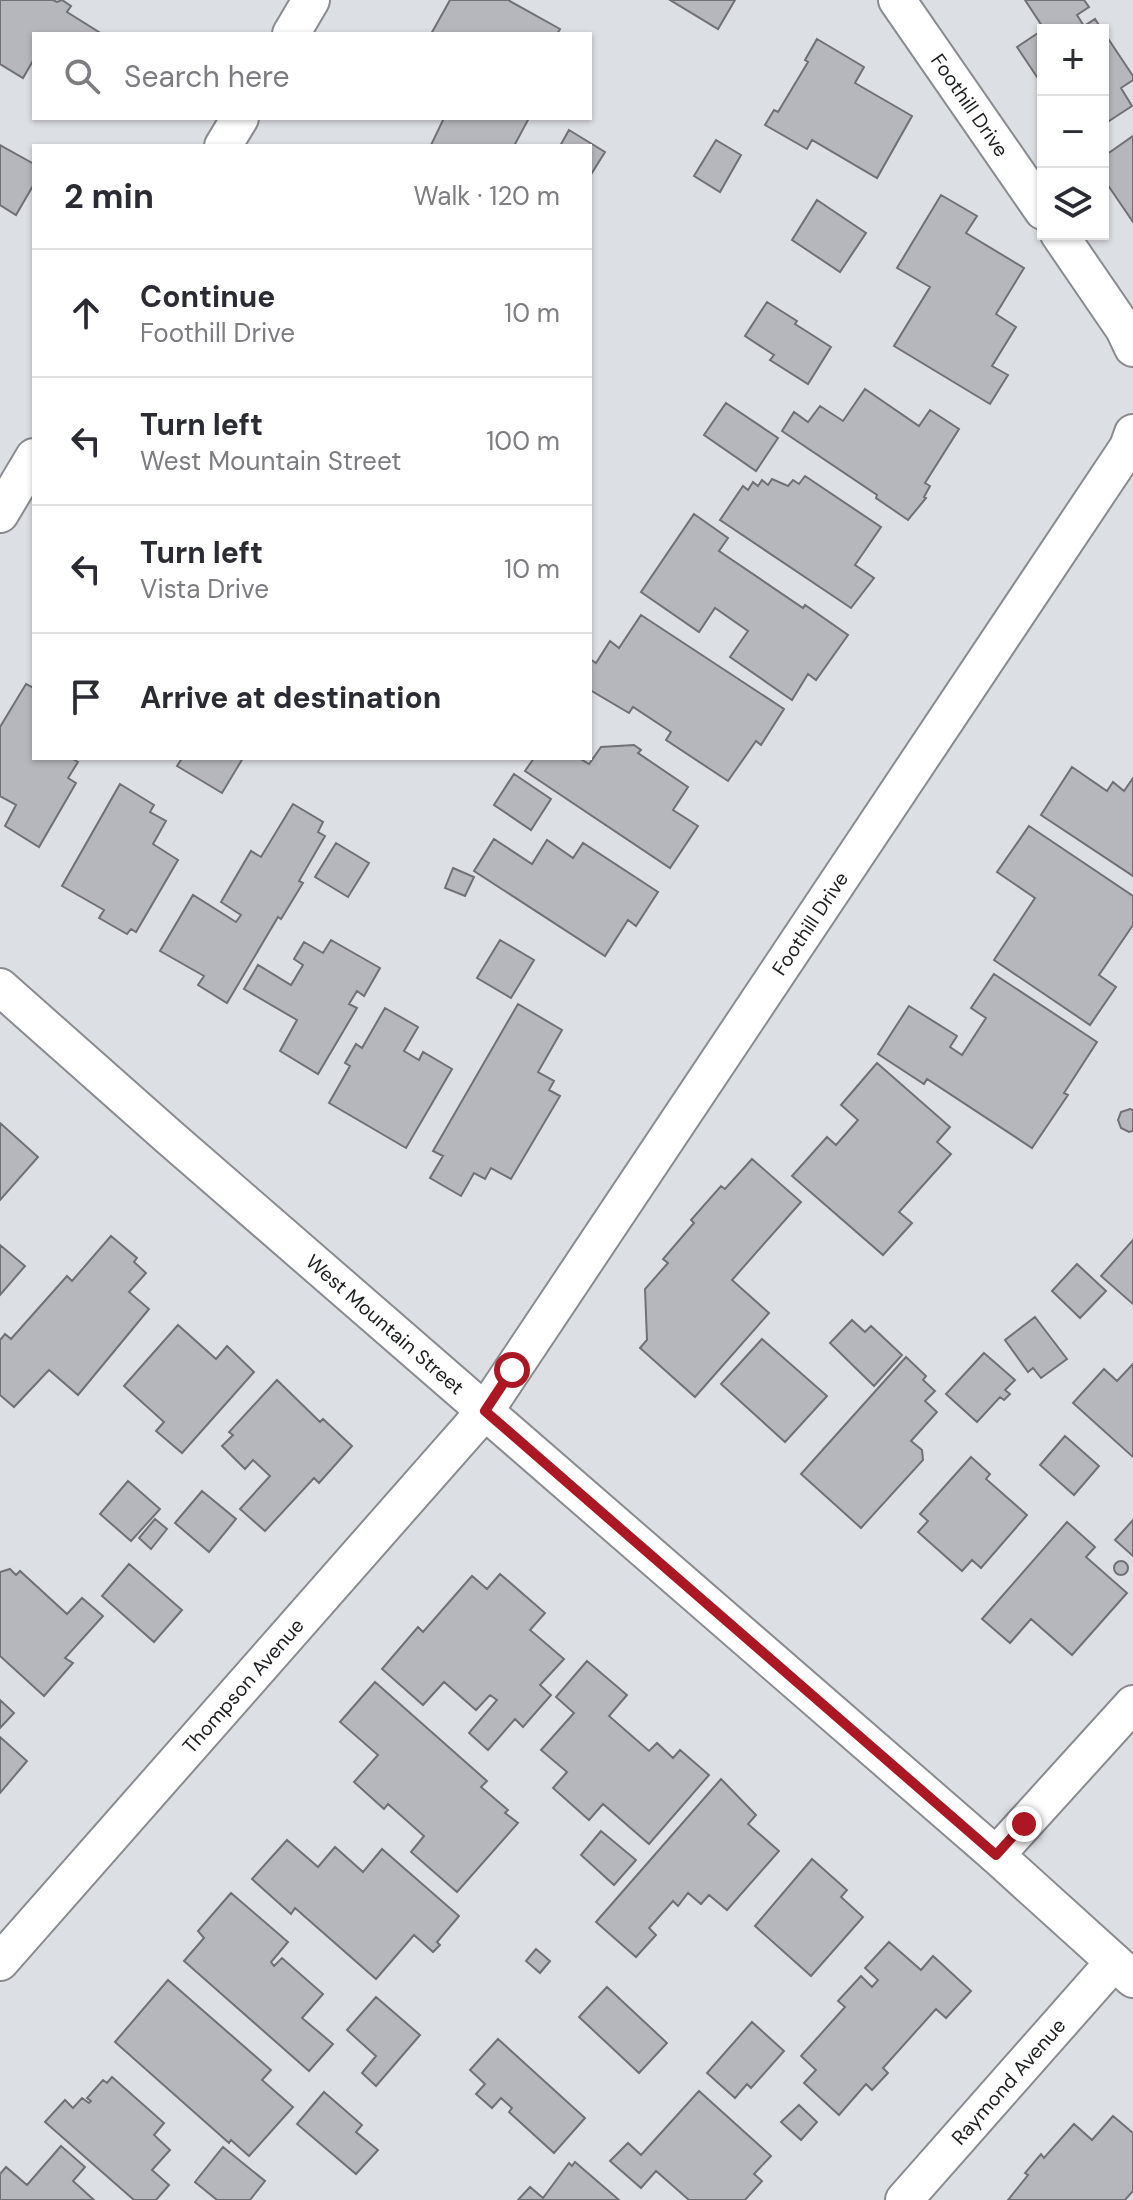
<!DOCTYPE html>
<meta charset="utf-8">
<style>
:root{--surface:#fff;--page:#f7f7f7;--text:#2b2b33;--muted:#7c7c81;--line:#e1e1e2}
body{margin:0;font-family:"DM Sans",sans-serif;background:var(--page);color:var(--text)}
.controls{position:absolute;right:24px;top:24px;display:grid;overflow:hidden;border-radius:0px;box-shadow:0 2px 6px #0004}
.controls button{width:72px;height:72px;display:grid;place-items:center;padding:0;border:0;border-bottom:2px solid var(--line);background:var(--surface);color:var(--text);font:40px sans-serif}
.stop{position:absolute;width:24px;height:24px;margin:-18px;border:6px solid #ab1723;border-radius:50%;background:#fff}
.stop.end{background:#ab1723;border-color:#fff;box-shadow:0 2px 8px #0008}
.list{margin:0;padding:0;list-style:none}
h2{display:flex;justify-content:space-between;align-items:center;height:104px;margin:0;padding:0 32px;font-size:34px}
h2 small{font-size:26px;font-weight:400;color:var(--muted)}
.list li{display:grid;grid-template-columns:52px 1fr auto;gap:24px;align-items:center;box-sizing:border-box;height:128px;padding:0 32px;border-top:2px solid var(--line)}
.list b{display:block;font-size:30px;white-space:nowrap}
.list p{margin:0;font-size:26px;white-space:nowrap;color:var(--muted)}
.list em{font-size:26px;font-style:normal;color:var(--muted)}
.icon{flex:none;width:44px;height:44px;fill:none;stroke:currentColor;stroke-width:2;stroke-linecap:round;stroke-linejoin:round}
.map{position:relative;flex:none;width:1133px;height:2200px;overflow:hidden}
.search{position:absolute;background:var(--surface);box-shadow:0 2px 6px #0004;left:32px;top:32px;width:560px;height:88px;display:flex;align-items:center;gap:20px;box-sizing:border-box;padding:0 28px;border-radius:0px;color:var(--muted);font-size:30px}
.panel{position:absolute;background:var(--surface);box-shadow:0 2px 6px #0004;left:32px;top:144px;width:560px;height:616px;border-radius:0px}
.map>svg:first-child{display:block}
.building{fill:#b6b7bc;stroke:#707175;stroke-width:2}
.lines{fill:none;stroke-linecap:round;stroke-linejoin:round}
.street-casing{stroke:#898b90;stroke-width:40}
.street{stroke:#fff;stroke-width:36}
.route{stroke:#ab1723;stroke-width:10}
.labels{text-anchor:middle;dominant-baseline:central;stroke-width:8;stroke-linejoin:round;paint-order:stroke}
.street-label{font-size:20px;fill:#1d1e20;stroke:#fff}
</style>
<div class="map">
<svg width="1133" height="2200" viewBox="0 0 1133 2200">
<rect width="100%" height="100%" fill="#dcdfe4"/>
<path class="building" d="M 0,0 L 53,0 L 57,2 L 62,0 L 71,6 L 67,12 L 102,34 L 34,34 L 34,59 L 23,78 L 0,64 Z
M 450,0 L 508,0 L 560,29 L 557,34 L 431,34 Z
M 670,0 L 735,0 L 718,29 Z
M 1025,0 L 1084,0 L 1089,7 L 1077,15 L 1084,26 L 1095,19 L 1102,30 L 1043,30 L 1043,86 L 1017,47 L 1044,29 Z
M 1103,31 L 1133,76 L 1133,80 L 1121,88 L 1132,106 L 1103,125 Z
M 817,39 L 864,67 L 855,83 L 912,116 L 877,178 L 812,140 L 807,149 L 765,125 L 774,110 L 778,112 L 808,62 L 805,60 Z
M 444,118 L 529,118 L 514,146 L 433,146 L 431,145 Z
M 569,130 L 605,152 L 590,176 L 590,146 L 560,146 Z
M 1133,136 L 1133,222 L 1103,178 L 1103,157 Z
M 716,140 L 741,155 L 720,192 L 694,176 Z
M 0,145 L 34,164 L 34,184 L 16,215 L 0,205 Z
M 941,195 L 977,216 L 966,233 L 1024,268 L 996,314 L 1016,327 L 992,366 L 1008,375 L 990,404 L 894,346 L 930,287 L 897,268 Z
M 817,200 L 866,233 L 840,272 L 792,240 Z
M 767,302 L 797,321 L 795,324 L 831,347 L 808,384 L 770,360 L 774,355 L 745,336 Z
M 865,389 L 919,426 L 930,410 L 959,429 L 925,483 L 930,486 L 924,497 L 926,498 L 908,520 L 876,498 L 877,495 L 782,431 L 794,412 L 808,422 L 820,406 L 843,421 Z
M 726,403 L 778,438 L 756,471 L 704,435 Z
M 805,476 L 881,527 L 855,565 L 874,578 L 851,608 L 720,520 L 743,486 L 748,490 L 753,482 L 758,486 L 762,480 L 768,485 L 772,479 L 788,486 L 793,480 L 799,484 Z
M 694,514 L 728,538 L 719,551 L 803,608 L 805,605 L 848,635 L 816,680 L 808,674 L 792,700 L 730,657 L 748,631 L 715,608 L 699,632 L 641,592 Z
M 641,615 L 784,709 L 761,745 L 756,741 L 728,781 L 666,740 L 671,732 L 633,707 L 629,713 L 590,690 L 590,659 L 596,663 L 610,641 L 619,648 Z
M 26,684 L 34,688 L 34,758 L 71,758 L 78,762 L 68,778 L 76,783 L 39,847 L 5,826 L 16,805 L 0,796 L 0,727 Z
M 634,745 L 641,750 L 638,753 L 688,787 L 673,810 L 698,826 L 670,868 L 525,771 L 534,758 L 579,758 L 589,764 L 601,747 Z
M 182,758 L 243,758 L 222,793 L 177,766 Z
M 1072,767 L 1107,791 L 1113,782 L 1124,791 L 1133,778 L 1133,876 L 1041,815 Z
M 514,774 L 551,799 L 531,830 L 494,805 Z
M 120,784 L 154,805 L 150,812 L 166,821 L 153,844 L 178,860 L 136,932 L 131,929 L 127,934 L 99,918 L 104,910 L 62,886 Z
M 293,804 L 323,822 L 318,832 L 325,836 L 299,881 L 303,883 L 281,919 L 278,917 L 227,1003 L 198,985 L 204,976 L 160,951 L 193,895 L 236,922 L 241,915 L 221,902 L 251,851 L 261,857 Z
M 1029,826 L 1133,896 L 1133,925 L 1099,975 L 1116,987 L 1090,1025 L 994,960 L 1035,898 L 997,872 Z
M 494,839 L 532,864 L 547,840 L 573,858 L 583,843 L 658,892 L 636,926 L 628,920 L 605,956 L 474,871 Z
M 336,843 L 369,863 L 348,897 L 315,877 Z
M 453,868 L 474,877 L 465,896 L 445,888 Z
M 331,940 L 380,968 L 364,996 L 357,991 L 349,1004 L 357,1008 L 318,1074 L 280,1051 L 297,1020 L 244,989 L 258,965 L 291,985 L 303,965 L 294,959 L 304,942 L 323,953 Z
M 500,940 L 534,960 L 511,998 L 477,978 Z
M 994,974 L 1097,1042 L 1064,1093 L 1068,1095 L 1032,1148 L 927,1079 L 924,1084 L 878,1054 L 909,1006 L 957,1036 L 950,1047 L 962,1055 L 986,1018 L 971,1008 Z
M 518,1004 L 562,1030 L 538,1072 L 554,1081 L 549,1090 L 560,1096 L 511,1179 L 491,1168 L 485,1179 L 474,1173 L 461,1196 L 430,1178 L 443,1156 L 433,1151 Z
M 385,1008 L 418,1027 L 404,1051 L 419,1060 L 423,1052 L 452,1069 L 406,1148 L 329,1103 L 350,1066 L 345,1063 L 356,1044 L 362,1048 Z
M 877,1063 L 950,1127 L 937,1142 L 951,1154 L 899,1212 L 912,1223 L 883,1255 L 792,1176 L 827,1137 L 836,1145 L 858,1120 L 841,1105 Z
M 1130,1109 L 1133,1110 L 1133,1131 L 1129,1132 L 1121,1128 L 1118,1120 L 1121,1112 Z
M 0,1123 L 38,1157 L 0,1200 Z
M 752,1159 L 801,1202 L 732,1280 L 769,1313 L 695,1397 L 640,1348 L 647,1340 L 645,1289 L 668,1263 L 663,1259 L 694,1223 L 691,1220 L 721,1186 L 725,1189 Z
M 111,1236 L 137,1258 L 134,1262 L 146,1273 L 129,1292 L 149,1309 L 78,1395 L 49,1370 L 14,1407 L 0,1395 L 0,1340 L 5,1334 L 11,1339 L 67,1276 L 72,1281 Z
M 1133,1240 L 1133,1304 L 1101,1276 Z
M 0,1245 L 25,1266 L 0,1295 Z
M 1077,1264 L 1106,1291 L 1080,1318 L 1052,1291 Z
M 1035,1317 L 1067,1359 L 1041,1378 L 1033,1368 L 1028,1372 L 1005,1340 Z
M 852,1320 L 865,1332 L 871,1326 L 902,1355 L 874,1386 L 830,1343 Z
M 178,1325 L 216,1359 L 227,1346 L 254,1372 L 182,1453 L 156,1431 L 164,1422 L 124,1386 Z
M 762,1339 L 827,1396 L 785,1442 L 721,1384 Z
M 984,1353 L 1015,1380 L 1005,1390 L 1010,1394 L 1004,1400 L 1000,1397 L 977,1422 L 946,1394 Z
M 906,1357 L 926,1376 L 923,1380 L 935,1391 L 925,1401 L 937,1412 L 911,1441 L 922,1450 L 923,1460 L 861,1528 L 801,1474 Z
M 1133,1364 L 1133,1457 L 1073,1403 L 1104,1369 L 1117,1381 Z
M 277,1380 L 320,1422 L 323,1419 L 352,1446 L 319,1483 L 314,1478 L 265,1531 L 240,1509 L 270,1476 L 253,1460 L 245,1469 L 222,1446 L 233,1435 L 229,1432 Z
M 1065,1436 L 1099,1466 L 1074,1495 L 1040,1465 Z
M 971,1457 L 990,1474 L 986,1479 L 1027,1515 L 981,1568 L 972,1560 L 962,1571 L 918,1532 L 928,1521 L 920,1514 Z
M 128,1481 L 160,1509 L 131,1541 L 100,1514 Z
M 202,1491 L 236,1519 L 209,1552 L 175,1523 Z
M 155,1519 L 167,1529 L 151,1549 L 139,1538 Z
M 1133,1520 L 1133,1556 L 1115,1540 Z
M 1067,1522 L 1095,1547 L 1086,1557 L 1127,1593 L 1072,1655 L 1031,1619 L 1010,1643 L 982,1619 Z
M1114 1568a7 7 0 1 1 14 0a7 7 0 1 1-14 0Z
M 129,1564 L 182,1610 L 154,1642 L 102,1596 Z
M 10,1569 L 16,1575 L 20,1571 L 67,1614 L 82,1598 L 103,1616 L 65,1658 L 73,1663 L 44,1696 L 0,1656 L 0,1572 Z
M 500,1574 L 545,1613 L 530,1630 L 564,1659 L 540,1685 L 551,1695 L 523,1727 L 515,1719 L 488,1750 L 469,1733 L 497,1700 L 490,1695 L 476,1710 L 444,1682 L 423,1705 L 382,1669 L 418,1627 L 423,1632 L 472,1576 L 487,1589 Z
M 587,1661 L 627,1695 L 609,1716 L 649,1751 L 657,1743 L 673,1758 L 680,1750 L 709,1775 L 649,1844 L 603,1804 L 589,1820 L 553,1788 L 567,1772 L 541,1750 L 574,1713 L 556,1697 Z
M 375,1682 L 487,1781 L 481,1787 L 508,1810 L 505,1813 L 518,1823 L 457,1892 L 411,1852 L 424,1836 L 388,1804 L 384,1809 L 354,1782 L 378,1755 L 340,1722 Z
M 0,1700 L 14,1713 L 0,1728 Z
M 0,1737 L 27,1761 L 0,1793 Z
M 721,1779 L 756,1815 L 748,1824 L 779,1851 L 727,1910 L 709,1895 L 701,1904 L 688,1893 L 678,1906 L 673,1901 L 649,1928 L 656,1935 L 636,1957 L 596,1922 Z
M 601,1831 L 636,1860 L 614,1885 L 581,1855 Z
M 287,1840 L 318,1867 L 335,1847 L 363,1872 L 382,1849 L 459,1916 L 437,1942 L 440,1945 L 433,1952 L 414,1935 L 376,1979 L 295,1908 L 291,1914 L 252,1879 Z
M 812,1859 L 847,1890 L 841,1897 L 863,1917 L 811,1976 L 755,1926 Z
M 231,1893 L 288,1942 L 271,1962 L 274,1966 L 282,1958 L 323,1994 L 302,2018 L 333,2044 L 309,2071 L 184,1961 L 204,1938 L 198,1931 Z
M 889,1942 L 921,1970 L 933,1956 L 971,1991 L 946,2018 L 936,2009 L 883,2068 L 888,2073 L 872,2090 L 866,2084 L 839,2115 L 804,2083 L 816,2070 L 801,2056 L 845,2007 L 838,2001 L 861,1976 L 872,1987 L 878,1980 L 865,1968 Z
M 536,1949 L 550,1961 L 540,1973 L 526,1961 Z
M 168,1980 L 271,2070 L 262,2080 L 293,2107 L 249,2156 L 231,2140 L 229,2143 L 115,2042 Z
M 607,1987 L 667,2043 L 639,2073 L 579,2017 Z
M 376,1997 L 420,2035 L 376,2086 L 362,2073 L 376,2056 L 347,2030 Z
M 752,2022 L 784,2051 L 751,2088 L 747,2084 L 735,2098 L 707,2073 Z
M 498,2039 L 585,2118 L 554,2153 L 509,2112 L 512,2108 L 501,2098 L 492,2108 L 476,2094 L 485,2084 L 470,2070 Z
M 112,2077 L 164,2123 L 154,2135 L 170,2150 L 152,2170 L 169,2185 L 156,2200 L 134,2200 L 45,2122 L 65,2100 L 73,2108 L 82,2098 L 89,2103 L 91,2101 L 87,2098 L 103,2080 L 107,2083 Z
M 699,2091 L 771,2156 L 754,2174 L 762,2181 L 745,2200 L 689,2200 L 656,2171 L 641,2188 L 610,2161 L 628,2143 L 641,2155 Z
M 324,2092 L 362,2125 L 356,2132 L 378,2150 L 356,2174 L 297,2124 Z
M 799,2105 L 817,2122 L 801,2140 L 781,2122 Z
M 1113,2116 L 1133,2133 L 1133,2191 L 1125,2200 L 1008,2200 L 1028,2175 L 1025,2173 L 1041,2154 L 1044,2158 L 1074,2124 L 1092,2140 Z
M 61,2146 L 85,2167 L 73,2181 L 94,2200 L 0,2200 L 0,2174 L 6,2167 L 27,2185 Z
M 223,2147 L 265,2181 L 250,2200 L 217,2200 L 195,2182 Z
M 575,2162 L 619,2200 L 518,2200 L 530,2187 L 543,2198 L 569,2163 L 572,2166 Z"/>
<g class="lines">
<g class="street-casing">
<g id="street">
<path id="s1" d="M 897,0 L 1043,211"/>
<path d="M 291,34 L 311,0"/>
<path d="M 223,146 L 240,118"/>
<path d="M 1059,234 L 1124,329 L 1133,348"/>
<path d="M 0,514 L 34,457"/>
<path id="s2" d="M 0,987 L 168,1136 L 996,1855 L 1133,1979"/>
<path d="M 996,1855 L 1133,1704"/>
<path id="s3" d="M 0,1962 L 485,1411 L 1128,447 L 1133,433"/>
<path id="s4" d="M 904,2200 L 1114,1962"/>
</g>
</g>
<use href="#street" class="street"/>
</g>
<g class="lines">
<path class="route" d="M 512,1370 L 485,1411 L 996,1855 L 1024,1824"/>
</g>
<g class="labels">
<g class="street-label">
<text stroke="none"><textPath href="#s1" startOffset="128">Foothill Drive</textPath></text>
<text stroke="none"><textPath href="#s3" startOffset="1320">Foothill Drive</textPath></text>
<text stroke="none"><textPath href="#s2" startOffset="512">West Mountain Street</textPath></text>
<text stroke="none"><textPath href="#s3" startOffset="368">Thompson Avenue</textPath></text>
<text stroke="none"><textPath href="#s4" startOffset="158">Raymond Avenue</textPath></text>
</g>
</g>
</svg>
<div class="controls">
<button>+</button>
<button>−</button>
<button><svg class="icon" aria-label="layers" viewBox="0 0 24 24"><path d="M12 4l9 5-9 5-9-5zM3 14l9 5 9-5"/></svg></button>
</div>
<div class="stop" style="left:512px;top:1370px"></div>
<div class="stop end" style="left:1024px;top:1824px"></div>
<div class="search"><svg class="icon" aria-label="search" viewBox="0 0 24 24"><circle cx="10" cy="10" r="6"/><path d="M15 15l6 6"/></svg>Search here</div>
<section class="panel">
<h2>2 min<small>Walk · 120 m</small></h2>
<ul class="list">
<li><svg class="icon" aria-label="ahead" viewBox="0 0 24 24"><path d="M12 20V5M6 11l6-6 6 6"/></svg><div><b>Continue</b><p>Foothill Drive</p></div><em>10 m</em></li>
<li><svg class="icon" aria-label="left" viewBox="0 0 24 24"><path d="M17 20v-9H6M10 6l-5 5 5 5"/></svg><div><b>Turn left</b><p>West Mountain Street</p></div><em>100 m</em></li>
<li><svg class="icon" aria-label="left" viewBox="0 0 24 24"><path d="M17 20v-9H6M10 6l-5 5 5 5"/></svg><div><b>Turn left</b><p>Vista Drive</p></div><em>10 m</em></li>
<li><svg class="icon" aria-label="arrive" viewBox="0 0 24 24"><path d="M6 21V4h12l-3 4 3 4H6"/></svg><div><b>Arrive at destination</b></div></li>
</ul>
</section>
</div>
